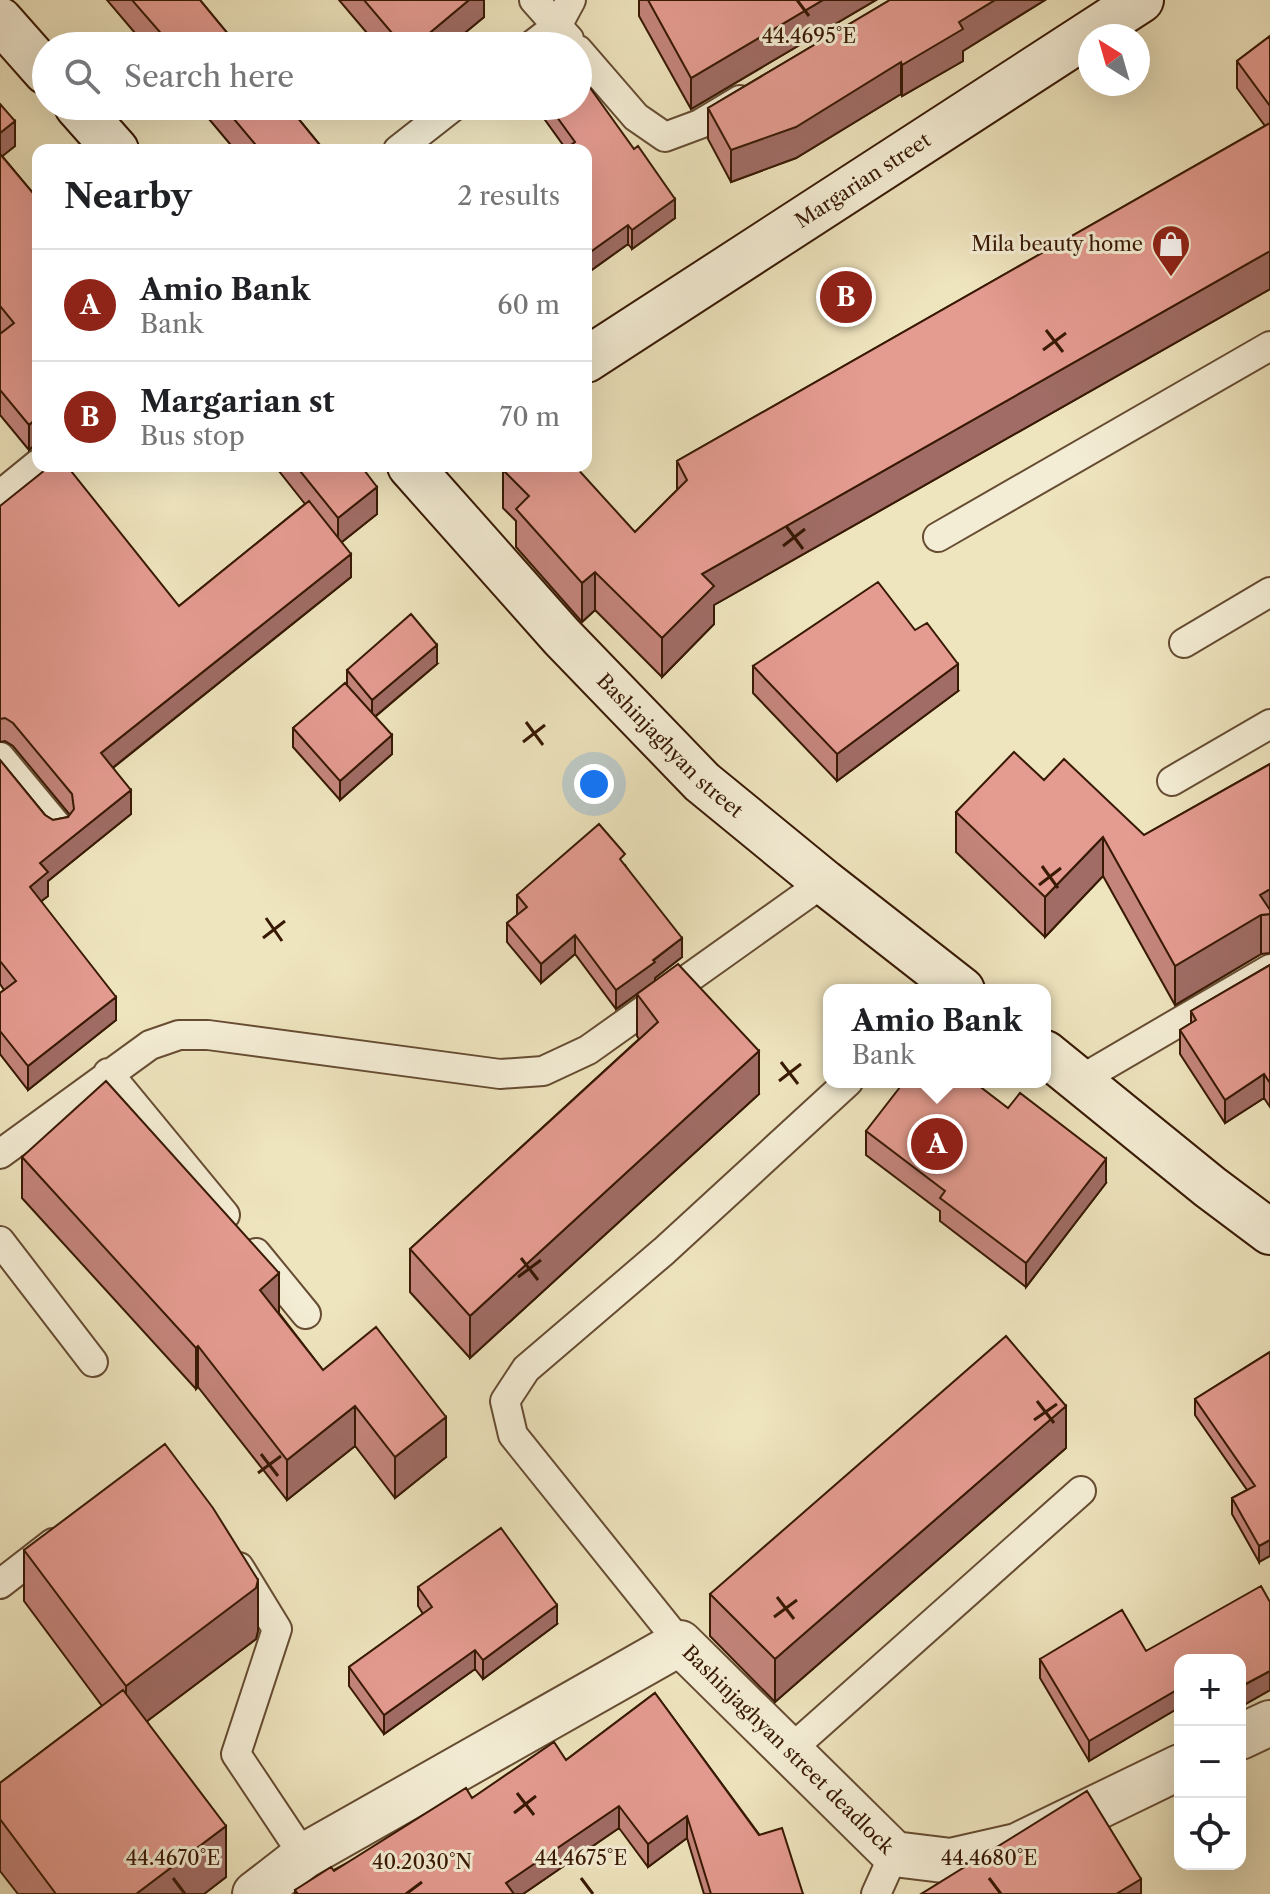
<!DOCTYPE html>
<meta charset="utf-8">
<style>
:root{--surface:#fff;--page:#f2f2f2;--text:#202124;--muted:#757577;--line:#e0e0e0;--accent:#8f2418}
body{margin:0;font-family:"Libre Caslon Text",serif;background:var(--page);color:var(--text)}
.controls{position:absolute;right:24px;bottom:24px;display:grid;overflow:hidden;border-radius:16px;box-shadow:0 8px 32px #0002}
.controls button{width:72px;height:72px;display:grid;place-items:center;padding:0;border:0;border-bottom:2px solid var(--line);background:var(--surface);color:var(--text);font:40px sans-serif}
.compass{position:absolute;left:1078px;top:24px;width:72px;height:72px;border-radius:50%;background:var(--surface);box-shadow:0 8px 32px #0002;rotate:323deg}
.you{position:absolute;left:594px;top:784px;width:28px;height:28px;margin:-20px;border:6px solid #fff;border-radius:50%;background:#1a73e8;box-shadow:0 0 0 12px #1a73e833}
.badge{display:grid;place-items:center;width:52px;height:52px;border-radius:50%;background:var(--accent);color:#fff;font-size:26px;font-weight:700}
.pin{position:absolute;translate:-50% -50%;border:4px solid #fff;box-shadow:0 2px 8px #0006}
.popup{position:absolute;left:823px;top:984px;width:228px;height:104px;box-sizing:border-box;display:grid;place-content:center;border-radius:16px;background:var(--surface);filter:drop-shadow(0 2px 6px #0005);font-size:26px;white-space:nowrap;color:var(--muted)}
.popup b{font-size:30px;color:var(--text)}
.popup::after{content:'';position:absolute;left:50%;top:100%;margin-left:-16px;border:16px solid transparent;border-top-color:var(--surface)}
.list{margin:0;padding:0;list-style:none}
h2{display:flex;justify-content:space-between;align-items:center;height:104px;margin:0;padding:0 32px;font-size:34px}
h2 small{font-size:26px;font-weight:400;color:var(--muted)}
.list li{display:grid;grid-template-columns:52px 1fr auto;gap:24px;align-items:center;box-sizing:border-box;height:112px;padding:0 32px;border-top:2px solid var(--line)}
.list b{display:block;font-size:30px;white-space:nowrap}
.list p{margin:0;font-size:26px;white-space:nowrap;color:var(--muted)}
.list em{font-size:26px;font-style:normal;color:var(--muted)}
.icon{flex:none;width:44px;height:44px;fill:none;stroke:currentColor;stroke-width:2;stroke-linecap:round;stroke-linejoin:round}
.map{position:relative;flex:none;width:1270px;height:1894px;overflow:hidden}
.search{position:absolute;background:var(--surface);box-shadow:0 8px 32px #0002;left:32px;top:32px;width:560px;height:88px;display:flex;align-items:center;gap:20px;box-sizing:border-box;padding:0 28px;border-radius:44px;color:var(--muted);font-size:30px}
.panel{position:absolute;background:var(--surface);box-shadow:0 8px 32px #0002;left:32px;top:144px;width:560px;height:328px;border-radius:16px}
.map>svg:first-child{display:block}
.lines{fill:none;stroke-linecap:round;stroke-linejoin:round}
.lane-casing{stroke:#664c32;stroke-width:32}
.street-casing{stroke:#664c32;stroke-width:48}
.secondary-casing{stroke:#381903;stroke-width:48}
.lane{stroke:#f4edd5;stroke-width:28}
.street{stroke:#f4edd5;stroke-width:44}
.secondary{stroke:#f4edd5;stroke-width:44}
.wall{fill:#c4857c;stroke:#381903;stroke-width:2}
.shaded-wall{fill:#a06c65;stroke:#381903;stroke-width:2}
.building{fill:#e49b90;stroke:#381903;stroke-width:2}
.ticks{fill:none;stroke:#381903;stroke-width:3}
.labels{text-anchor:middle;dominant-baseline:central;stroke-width:6;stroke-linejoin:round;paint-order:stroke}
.street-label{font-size:20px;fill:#381903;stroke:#f4edd5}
.poi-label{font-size:20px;fill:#381903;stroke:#f4edd5;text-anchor:end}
.ticks-label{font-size:20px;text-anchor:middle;fill:#381903;stroke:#f4edd5;stroke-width:6;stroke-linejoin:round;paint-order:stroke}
</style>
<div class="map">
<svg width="1270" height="1894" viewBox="0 0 1270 1894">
<rect width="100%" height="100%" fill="#eee4be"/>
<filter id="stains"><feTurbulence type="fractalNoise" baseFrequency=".0025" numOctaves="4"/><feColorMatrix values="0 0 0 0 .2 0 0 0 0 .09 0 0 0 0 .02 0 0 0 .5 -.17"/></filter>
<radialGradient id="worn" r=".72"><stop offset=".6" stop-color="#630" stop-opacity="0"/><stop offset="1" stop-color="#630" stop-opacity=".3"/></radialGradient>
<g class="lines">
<g class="lane-casing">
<path id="lane" d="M 569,39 L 557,26 L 571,0
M 531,46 L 557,26 L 534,0
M 578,50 L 636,117 L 665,137 L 700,124 L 740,100
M 398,150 L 454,106
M 0,495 L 38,464
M 938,537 L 1270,346
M 1184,643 L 1270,592
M 0,757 L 58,827
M 1172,781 L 1270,724
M 108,1073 L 225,1215
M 1080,1080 L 1270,969
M 0,1154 L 150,1045 L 179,1035 L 208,1035 L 500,1074 L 543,1071 L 588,1050 L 824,882
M 0,1241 L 93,1362
M 256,1253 L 306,1314
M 239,1567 L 277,1629 L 236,1754 L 304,1856
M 0,1584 L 53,1543
M 680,1643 L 513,1435 L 505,1401 L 526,1369 L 664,1251 L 848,1082
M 789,1751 L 1081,1491
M 876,1894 L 894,1854"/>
</g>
<g class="street-casing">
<g id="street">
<path d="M 1240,1737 L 1270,1723"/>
<path id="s1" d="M 255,1894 L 304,1856 L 680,1643 L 894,1854 L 951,1861 L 1017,1846 L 1180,1767"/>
</g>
</g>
<g class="secondary-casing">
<g id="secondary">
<path d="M 0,20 L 46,72"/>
<path d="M 77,106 L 116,150"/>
<path id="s2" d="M 586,360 L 1141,0"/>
<path id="s3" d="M 410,466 L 562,637 L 702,782 L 824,882 L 962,990"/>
<path d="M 1045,1053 L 1210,1187 L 1270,1232"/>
</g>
</g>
<use href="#lane" class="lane"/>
<use href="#street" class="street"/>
<use href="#secondary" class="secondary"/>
</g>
<path class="wall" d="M 107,0 L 200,0 L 238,46 L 146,46 Z
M 339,0 L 484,0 L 484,17 L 449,46 L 378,46 Z
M 639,0 L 876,0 L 691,109 L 639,16 Z
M 890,0 L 1045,0 L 963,51 L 963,61 L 902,96 L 901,94 L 796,158 L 731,182 L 708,139 L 708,108 Z
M 1270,36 L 1270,289 L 714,605 L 714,624 L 662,677 L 595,610 L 582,622 L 516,547 L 516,521 L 503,508 L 503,470 L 635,532 L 677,490 L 677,461 L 1265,126 L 1237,88 L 1237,61 Z
M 0,104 L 15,146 L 2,156 L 38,199 L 38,442 L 29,450 L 0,415 L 0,334 L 1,333 L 0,331 Z
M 198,106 L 288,106 L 324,150 L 235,150 Z
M 535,106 L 578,106 L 675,218 L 632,249 L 628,244 L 586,274 L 586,150 L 566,149 Z
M 275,466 L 361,466 L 377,514 L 342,542 L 351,577 L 113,768 L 131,814 L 48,881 L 48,896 L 41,901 L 116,1020 L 28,1090 L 0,1054 L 0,993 L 4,990 L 0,984 L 0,760 L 45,815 L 53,820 L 68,817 L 70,815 L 13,746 L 5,741 L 0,742 L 0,506 L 179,606 L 305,504 Z
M 437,664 L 375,717 L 392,754 L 340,800 L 293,747 L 293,728 L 347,685 L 347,670 Z
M 753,666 L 958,691 L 837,781 L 753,693 Z
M 1270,764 L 1270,953 L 1261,954 L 1175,1005 L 1103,876 L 1045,937 L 956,852 L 956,812 L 1044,780 L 1144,835 Z
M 625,865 L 682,957 L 655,978 L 655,981 L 759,1094 L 470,1358 L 410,1292 L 410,1249 L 639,1039 L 637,1036 L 637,994 L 616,1009 L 575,954 L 541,983 L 507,942 L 507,923 L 517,915 L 517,895 Z
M 1270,965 L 1270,1107 L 1264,1098 L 1225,1123 L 1180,1054 L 1180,1030 L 1191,1023 L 1191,1011 Z
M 866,1131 L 1106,1183 L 1026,1287 L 940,1221 L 940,1211 L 866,1155 Z
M 22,1157 L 279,1313 L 323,1370 L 446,1457 L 395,1498 L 355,1446 L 287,1500 L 198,1387 L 196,1389 L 22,1198 Z
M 1270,1352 L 1259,1562 L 1232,1514 L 1232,1498 L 1247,1490 L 1195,1415 L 1195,1399 Z
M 1066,1448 L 775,1702 L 710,1636 L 710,1594 Z
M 24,1550 L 258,1631 L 256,1639 L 147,1721 L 226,1877 L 204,1894 L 18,1894 L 0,1871 L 0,1783 L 102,1706 L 24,1601 Z
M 418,1587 L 557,1624 L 483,1679 L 475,1669 L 384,1734 L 349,1686 L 349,1667 L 423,1614 L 418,1606 Z
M 1270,1602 L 1270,1690 L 1240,1707 L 1180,1660 L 1180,1707 L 1089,1761 L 1040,1678 L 1040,1659 L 1146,1651 Z
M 655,1693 L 803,1894 L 704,1894 L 687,1838 L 648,1867 L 619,1828 L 523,1894 L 295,1894 L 295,1890 L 472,1798 L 566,1760 Z"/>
<path class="shaded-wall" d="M 469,0 L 484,0 L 484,17 L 449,46 L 414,46 Z
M 823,0 L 876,0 L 691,109 L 691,78 Z
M 995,0 L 1045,0 L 963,51 L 963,61 L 902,96 L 902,65 L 959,22 Z
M 901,62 L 901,94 L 796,158 L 731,182 L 731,150 Z
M 15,121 L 15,146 L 0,158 L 0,133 Z
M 675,199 L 675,218 L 632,249 L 632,230 Z
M 628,225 L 628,244 L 586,274 L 586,255 Z
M 1270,251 L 1270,289 L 714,605 L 714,624 L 662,677 L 662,638 L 702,574 Z
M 38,417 L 38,442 L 29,450 L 29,425 Z
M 377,487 L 377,514 L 338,545 L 338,518 Z
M 351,554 L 351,577 L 101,777 L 101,753 Z
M 595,572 L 595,610 L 582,622 L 582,583 Z
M 437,645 L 437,664 L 372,719 L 372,700 Z
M 958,664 L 958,691 L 837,781 L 837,754 Z
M 392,735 L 392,754 L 340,800 L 340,781 Z
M 131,790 L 131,814 L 48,881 L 48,896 L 30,910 L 30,887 L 40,863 Z
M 1103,837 L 1103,876 L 1045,937 L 1045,897 Z
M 1270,889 L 1270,914 L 1261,915 L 1261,954 L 1175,1005 L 1175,966 L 1260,895 Z
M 575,935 L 575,954 L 541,983 L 541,964 Z
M 682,938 L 682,957 L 655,978 L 655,981 L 616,1009 L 616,990 Z
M 116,997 L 116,1020 L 28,1090 L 28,1066 Z
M 759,1051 L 759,1094 L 470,1358 L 470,1316 Z
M 1264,1074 L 1264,1098 L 1225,1123 L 1225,1100 Z
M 1106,1159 L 1106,1183 L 1026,1287 L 1026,1263 Z
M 279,1273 L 279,1313 L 260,1330 L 260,1290 Z
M 198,1346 L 198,1387 L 196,1389 L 196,1348 Z
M 355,1406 L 355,1446 L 287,1500 L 287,1460 Z
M 1066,1406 L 1066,1448 L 775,1702 L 775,1659 Z
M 446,1417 L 446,1457 L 395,1498 L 395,1457 Z
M 1270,1540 L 1270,1556 L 1259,1562 L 1259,1546 Z
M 258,1580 L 258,1631 L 256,1639 L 126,1737 L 126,1686 Z
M 557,1605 L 557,1624 L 483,1679 L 483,1660 Z
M 475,1650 L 475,1669 L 384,1734 L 384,1715 Z
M 1270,1671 L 1270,1690 L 1240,1707 L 1240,1687 Z
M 1180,1688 L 1180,1707 L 1089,1761 L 1089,1741 Z
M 619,1806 L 619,1828 L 523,1894 L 506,1894 L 506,1883 Z
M 687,1816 L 687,1838 L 648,1867 L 648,1844 Z
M 226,1826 L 226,1877 L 204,1894 L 136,1894 Z
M 1141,1879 L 1141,1894 L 1116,1894 Z"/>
<path class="building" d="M 132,0 L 200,0 L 238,46 L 172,46 Z
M 364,0 L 469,0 L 414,46 L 403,46 Z
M 648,0 L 823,0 L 691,78 Z
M 890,0 L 995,0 L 959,22 L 963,29 L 902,65 L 901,62 L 796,127 L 731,150 L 708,108 Z
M 1270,36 L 1270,106 L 1237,61 Z
M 578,71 L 634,149 L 638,146 L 675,199 L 632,230 L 628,225 L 586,255 L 586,150 L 564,150 L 575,142 L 549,106 L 578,106 Z
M 0,104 L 15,121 L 0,133 Z
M 223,106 L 288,106 L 324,150 L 260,150 Z
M 1270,123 L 1270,251 L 702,574 L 714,586 L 662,638 L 595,572 L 582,583 L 516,509 L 529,496 L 503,470 L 507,466 L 575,466 L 635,532 L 687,480 L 677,461 Z
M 0,154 L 38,199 L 38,417 L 29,425 L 0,390 L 0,334 L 14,323 L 0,306 Z
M 50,466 L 67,466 L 179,606 L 309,501 L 351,554 L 101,753 L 131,790 L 40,863 L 48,872 L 30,887 L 116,997 L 28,1066 L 0,1031 L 0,993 L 16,981 L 0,961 L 0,760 L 45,815 L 53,820 L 68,817 L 74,809 L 72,794 L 13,723 L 5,718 L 0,719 L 0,506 Z
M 296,466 L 361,466 L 377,487 L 338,518 Z
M 878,582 L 915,630 L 927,623 L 958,664 L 837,754 L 753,666 Z
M 411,614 L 437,645 L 372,700 L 347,670 Z
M 345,683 L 392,735 L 340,781 L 293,728 Z
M 1014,752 L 1044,780 L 1064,759 L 1144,835 L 1270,764 L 1270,889 L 1260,895 L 1270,910 L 1270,914 L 1261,915 L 1175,966 L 1103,837 L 1045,897 L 956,812 Z
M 599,824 L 625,854 L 620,859 L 682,938 L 653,960 L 655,962 L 616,990 L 575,935 L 541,964 L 507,923 L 527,907 L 517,895 Z
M 678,964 L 759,1051 L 470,1316 L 410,1249 L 658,1022 L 637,994 Z
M 1270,965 L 1270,1083 L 1264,1074 L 1225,1100 L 1180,1030 L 1196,1020 L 1191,1011 Z
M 106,1081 L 279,1273 L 260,1290 L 323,1370 L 376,1327 L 446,1417 L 395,1457 L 355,1406 L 287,1460 L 198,1346 L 196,1348 L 22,1157 Z
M 904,1082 L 974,1082 L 1008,1108 L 1020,1093 L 1106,1159 L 1026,1263 L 940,1198 L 945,1191 L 866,1131 Z
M 1006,1336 L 1066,1406 L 775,1659 L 710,1594 Z
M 1270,1352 L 1270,1540 L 1259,1546 L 1232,1498 L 1255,1486 L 1195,1399 Z
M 165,1444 L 213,1508 L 258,1580 L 256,1588 L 126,1686 L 24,1550 Z
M 501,1528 L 557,1605 L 483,1660 L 475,1650 L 384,1715 L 349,1667 L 432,1607 L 418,1587 Z
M 1261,1586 L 1270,1602 L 1270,1671 L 1240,1687 L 1240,1660 L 1180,1660 L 1180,1688 L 1089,1741 L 1040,1659 L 1122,1610 L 1146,1651 Z
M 123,1690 L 226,1826 L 136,1894 L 56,1894 L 0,1819 L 0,1783 Z
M 655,1693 L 759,1835 L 782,1828 L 803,1894 L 711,1894 L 687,1816 L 648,1844 L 619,1806 L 506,1883 L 514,1894 L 298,1894 L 295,1890 L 331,1867 L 334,1871 L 466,1788 L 472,1798 L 554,1742 L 566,1760 Z
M 1087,1791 L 1141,1879 L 1116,1894 L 921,1894 Z"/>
<path class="ticks" d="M 797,0 L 809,16M 1046,330 L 1063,352M 1043,350 L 1066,333M 786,526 L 803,549M 783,546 L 805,529M 526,722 L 543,745M 523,742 L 545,725M 1042,866 L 1058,888M 1039,885 L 1061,868M 266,918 L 282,941M 263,938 L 285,921M 781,1062 L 798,1084M 779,1081 L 801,1064M 521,1258 L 538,1280M 518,1277 L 541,1260M 1037,1401 L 1054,1423M 1034,1420 L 1057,1404M 261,1454 L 278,1476M 258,1473 L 281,1456M 777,1597 L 794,1619M 774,1617 L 797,1600M 517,1793 L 534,1815M 514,1813 L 536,1796M 173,1878 L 185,1894M 581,1878 L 593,1894M 989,1878 L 1001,1894M 406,1894 L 422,1882"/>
<defs>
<g id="shop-pin" transform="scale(2)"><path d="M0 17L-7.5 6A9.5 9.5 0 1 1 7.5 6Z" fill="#8f2418" stroke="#f4edd5"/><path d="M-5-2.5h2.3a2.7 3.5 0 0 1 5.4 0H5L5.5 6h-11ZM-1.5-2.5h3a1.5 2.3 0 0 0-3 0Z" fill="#fff"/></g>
</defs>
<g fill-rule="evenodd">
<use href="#shop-pin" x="1171" y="244"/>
</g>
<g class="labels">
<g class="street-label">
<text stroke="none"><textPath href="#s2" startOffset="330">Margarian street</textPath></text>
<text stroke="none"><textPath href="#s3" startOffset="382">Bashinjaghyan street</textPath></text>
<text stroke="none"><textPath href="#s1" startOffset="646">Bashinjaghyan street deadlock</textPath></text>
</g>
<g class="poi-label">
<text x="1143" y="244">Mila beauty home</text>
</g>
</g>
<g class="ticks-label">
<text x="809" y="43">44.4695°E</text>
<text x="173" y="1865">44.4670°E</text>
<text x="581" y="1865">44.4675°E</text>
<text x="989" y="1865">44.4680°E</text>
<text x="422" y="1869">40.2030°N</text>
</g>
<rect width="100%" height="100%" filter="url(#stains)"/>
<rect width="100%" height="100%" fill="url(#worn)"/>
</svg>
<div class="controls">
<button>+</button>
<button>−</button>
<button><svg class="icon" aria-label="locate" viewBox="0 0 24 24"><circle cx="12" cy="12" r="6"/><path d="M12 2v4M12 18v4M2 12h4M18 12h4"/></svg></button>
</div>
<svg class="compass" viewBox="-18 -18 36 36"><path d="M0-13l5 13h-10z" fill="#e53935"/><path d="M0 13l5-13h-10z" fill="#757577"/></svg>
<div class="you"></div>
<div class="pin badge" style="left:937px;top:1144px">A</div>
<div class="popup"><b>Amio Bank</b>Bank</div>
<div class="pin badge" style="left:846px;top:297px">B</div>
<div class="search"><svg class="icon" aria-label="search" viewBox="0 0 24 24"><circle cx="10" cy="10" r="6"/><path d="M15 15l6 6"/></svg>Search here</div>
<section class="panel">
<h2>Nearby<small>2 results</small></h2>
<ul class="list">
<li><span class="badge">A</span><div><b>Amio Bank</b><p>Bank</p></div><em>60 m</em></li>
<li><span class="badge">B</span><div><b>Margarian st</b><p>Bus stop</p></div><em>70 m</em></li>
</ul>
</section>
</div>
